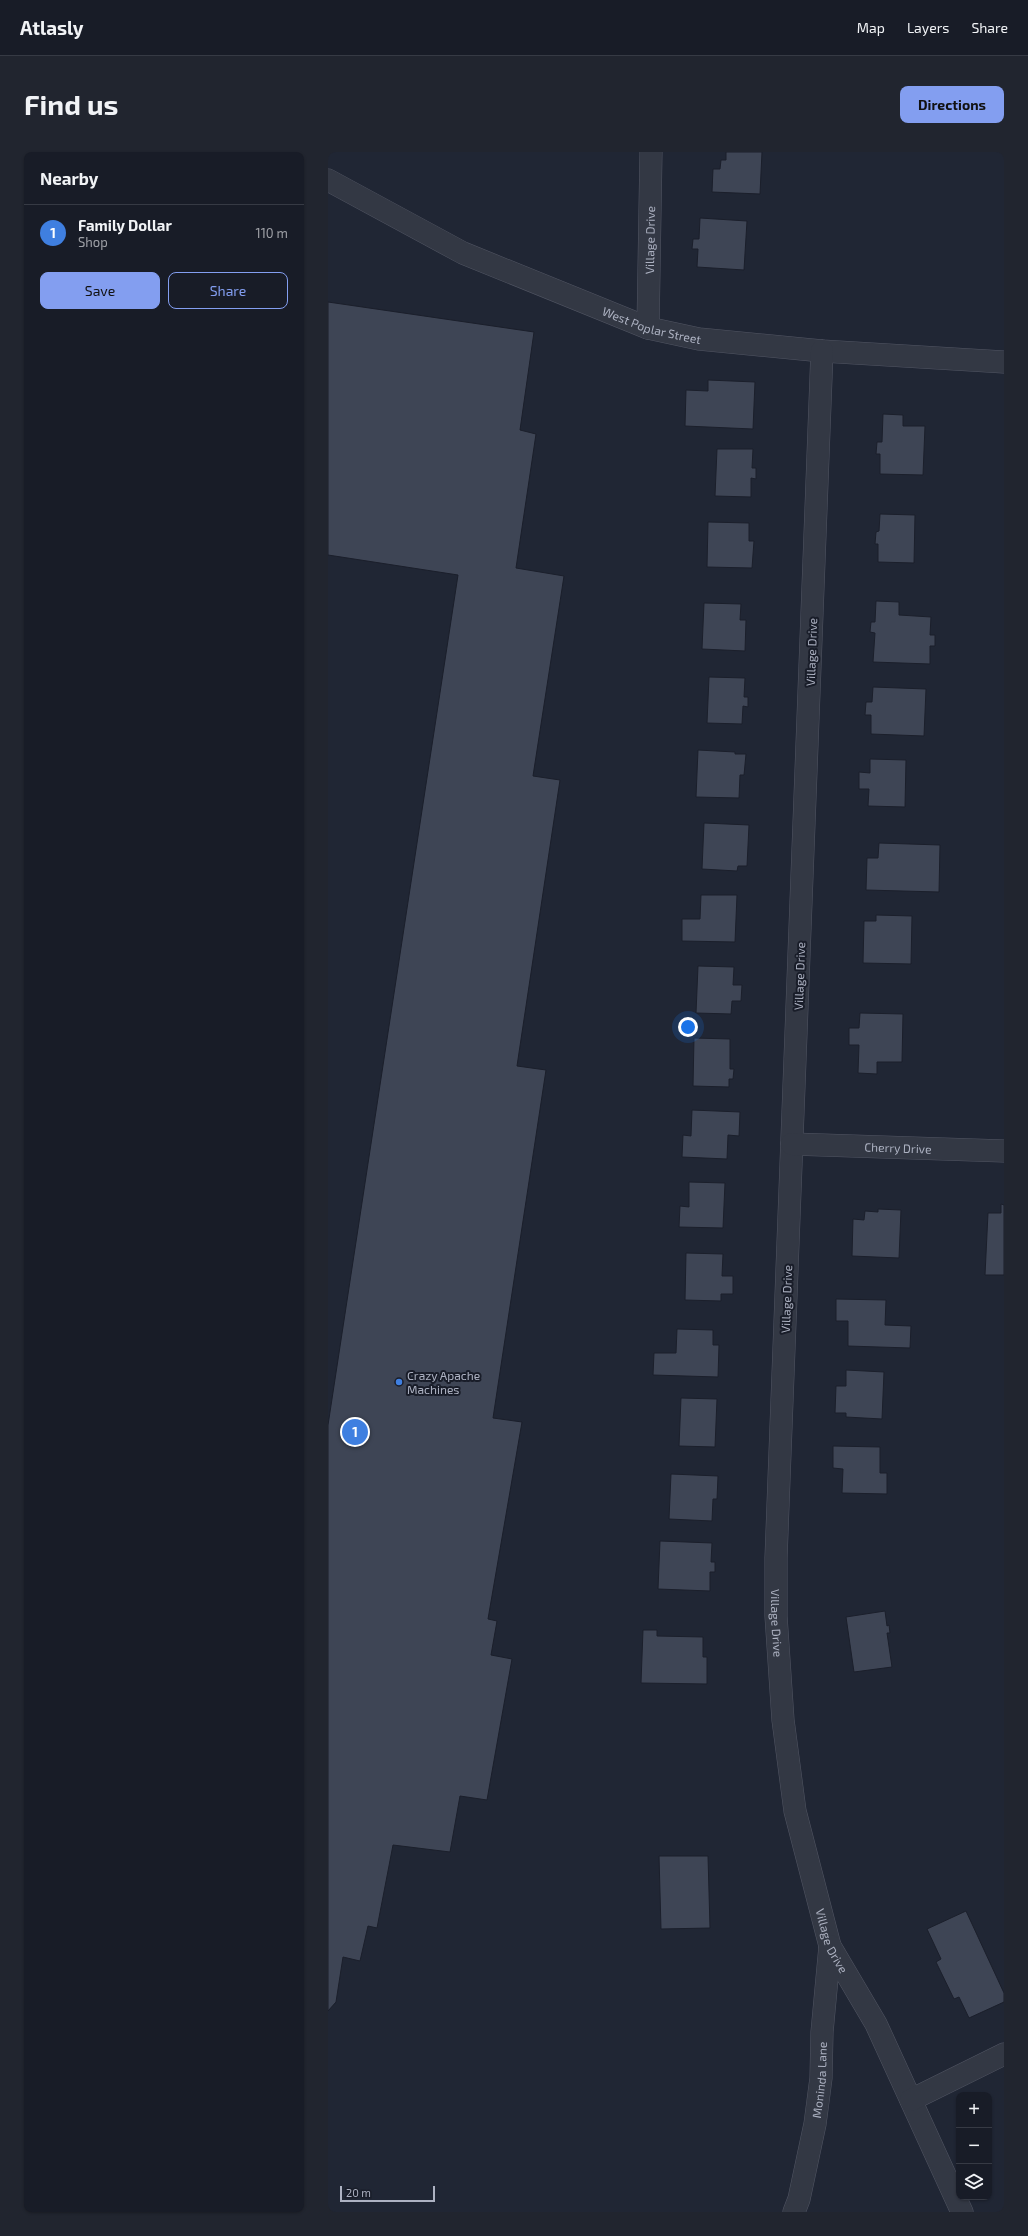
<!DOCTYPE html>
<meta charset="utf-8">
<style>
:root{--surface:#181c27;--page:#21252f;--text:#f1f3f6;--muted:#9fa1a7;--line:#363a44;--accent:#839ef0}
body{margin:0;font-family:"Exo 2",sans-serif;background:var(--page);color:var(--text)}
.controls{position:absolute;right:12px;bottom:12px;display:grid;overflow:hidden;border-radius:8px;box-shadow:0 1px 3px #0004}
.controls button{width:36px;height:36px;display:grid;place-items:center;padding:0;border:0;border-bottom:1px solid var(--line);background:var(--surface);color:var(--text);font:20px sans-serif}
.scale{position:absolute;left:12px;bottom:10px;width:95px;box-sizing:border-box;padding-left:4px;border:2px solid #adb2c2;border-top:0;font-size:11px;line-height:14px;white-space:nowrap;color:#adb2c2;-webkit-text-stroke:3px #191d29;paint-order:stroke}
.you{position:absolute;left:360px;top:875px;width:14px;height:14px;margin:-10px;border:3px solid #fff;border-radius:50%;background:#1a73e8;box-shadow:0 0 0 6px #1a73e833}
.badge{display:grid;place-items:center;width:26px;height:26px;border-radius:50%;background:var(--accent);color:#fff;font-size:13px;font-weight:700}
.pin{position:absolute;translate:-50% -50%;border:2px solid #fff;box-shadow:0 1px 4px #0006}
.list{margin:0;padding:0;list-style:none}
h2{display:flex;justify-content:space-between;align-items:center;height:52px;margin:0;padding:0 16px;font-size:17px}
h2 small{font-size:13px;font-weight:400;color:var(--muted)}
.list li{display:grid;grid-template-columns:26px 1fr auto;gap:12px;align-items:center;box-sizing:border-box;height:56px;padding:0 16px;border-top:1px solid var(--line)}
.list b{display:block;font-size:15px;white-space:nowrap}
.list p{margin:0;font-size:13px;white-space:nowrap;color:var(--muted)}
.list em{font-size:13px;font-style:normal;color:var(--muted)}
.actions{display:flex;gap:8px;padding:12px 16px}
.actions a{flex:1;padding:9px 0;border:1px solid var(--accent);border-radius:8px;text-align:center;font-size:14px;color:var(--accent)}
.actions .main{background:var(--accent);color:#111}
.icon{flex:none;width:22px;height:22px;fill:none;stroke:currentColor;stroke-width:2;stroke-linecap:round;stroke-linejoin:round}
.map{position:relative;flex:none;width:676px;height:2060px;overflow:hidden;border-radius:8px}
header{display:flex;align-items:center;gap:24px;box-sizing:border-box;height:56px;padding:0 20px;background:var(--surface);border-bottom:1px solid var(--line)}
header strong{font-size:19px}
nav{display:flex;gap:22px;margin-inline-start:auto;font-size:14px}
.intro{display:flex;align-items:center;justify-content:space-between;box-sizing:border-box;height:96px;padding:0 24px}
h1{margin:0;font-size:28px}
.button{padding:10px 18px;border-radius:8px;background:var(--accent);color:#111;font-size:14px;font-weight:700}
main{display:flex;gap:24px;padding:0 24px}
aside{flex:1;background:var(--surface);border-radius:8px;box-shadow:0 1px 3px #0004}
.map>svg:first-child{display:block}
.building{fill:#3e4555;stroke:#1b1f2b}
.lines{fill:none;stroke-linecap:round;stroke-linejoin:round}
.minor-casing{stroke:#515563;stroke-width:23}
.minor{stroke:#333844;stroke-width:22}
.shop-dot{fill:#3f7fe0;stroke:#191d29;stroke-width:1.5}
.labels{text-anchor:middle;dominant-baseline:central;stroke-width:4;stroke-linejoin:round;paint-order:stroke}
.street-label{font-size:12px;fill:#adb2c2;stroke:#191d29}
.poi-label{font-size:12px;fill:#adb2c2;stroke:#191d29;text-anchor:start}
</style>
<header>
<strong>Atlasly</strong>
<nav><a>Map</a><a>Layers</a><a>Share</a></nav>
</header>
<div class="intro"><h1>Find us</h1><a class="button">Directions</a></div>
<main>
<aside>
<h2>Nearby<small></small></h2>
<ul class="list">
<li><span class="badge" style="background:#3f7fe0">1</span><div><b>Family Dollar</b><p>Shop</p></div><em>110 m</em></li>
</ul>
<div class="actions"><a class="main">Save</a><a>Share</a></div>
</aside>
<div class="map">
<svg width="676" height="2060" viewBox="0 0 676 2060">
<rect width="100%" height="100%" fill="#202634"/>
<path class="building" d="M 398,0 L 434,0 L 432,42 L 384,40 L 385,17 L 392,17 L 393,8 L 398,8 Z
M 372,66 L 419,69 L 416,118 L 369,115 L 370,97 L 364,97 L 365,87 L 371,87 Z
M 0,150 L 206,180 L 192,278 L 208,282 L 188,416 L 236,424 L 205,624 L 232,628 L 189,914 L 218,918 L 165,1266 L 194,1270 L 160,1467 L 169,1469 L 163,1503 L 184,1507 L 159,1648 L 132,1644 L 122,1700 L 65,1693 L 49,1776 L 40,1774 L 32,1809 L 15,1805 L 8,1850 L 0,1859 L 0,1273 L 130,423 L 0,403 Z
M 380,228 L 427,230 L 425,277 L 357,274 L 358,238 L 380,239 Z
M 555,262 L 575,263 L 575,274 L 597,274 L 595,323 L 552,322 L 552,302 L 548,302 L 549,290 L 554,290 Z
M 389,297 L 425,297 L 424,316 L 428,316 L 428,327 L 423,326 L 423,345 L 387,344 Z
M 552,362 L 587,363 L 586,411 L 550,410 L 550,392 L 547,392 L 548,380 L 551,379 Z
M 380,370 L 421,371 L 421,389 L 426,389 L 424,416 L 379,415 Z
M 548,449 L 571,450 L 571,463 L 603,465 L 602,483 L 607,483 L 607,494 L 602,494 L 602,512 L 545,510 L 547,481 L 542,480 L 543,470 L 547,470 Z
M 376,451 L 413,452 L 412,468 L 418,468 L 417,499 L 374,497 Z
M 381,525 L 417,526 L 416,545 L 420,545 L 420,555 L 415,554 L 414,572 L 379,571 Z
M 545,535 L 598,537 L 596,584 L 543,582 L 543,563 L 537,563 L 538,550 L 544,550 Z
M 370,598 L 407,600 L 407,602 L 418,602 L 416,623 L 412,623 L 411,646 L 368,645 Z
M 542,607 L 578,608 L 577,655 L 540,654 L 541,637 L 531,637 L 531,620 L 542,621 Z
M 376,671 L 421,673 L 419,714 L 410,714 L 409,719 L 374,717 Z
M 551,691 L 612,693 L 611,740 L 538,738 L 539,706 L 550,706 Z
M 373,743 L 409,743 L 407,790 L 354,789 L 354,767 L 372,767 Z
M 548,763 L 584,764 L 583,812 L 535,811 L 536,769 L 548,769 Z
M 370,814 L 406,815 L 405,833 L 414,833 L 413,849 L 404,849 L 403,862 L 368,861 Z
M 532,861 L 575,862 L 574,910 L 549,910 L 549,922 L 530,921 L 531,893 L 521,893 L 521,876 L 531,876 Z
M 366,886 L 402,887 L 402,917 L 406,917 L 405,927 L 401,927 L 401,935 L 365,934 Z
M 364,958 L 412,960 L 411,984 L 400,983 L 399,1007 L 354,1005 L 355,983 L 363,984 Z
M 361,1030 L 397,1031 L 395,1076 L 351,1075 L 352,1054 L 361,1055 Z
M 673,1052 L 676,1053 L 676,1123 L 657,1123 L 660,1061 L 673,1061 Z
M 550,1057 L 573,1058 L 571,1106 L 524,1104 L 525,1067 L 536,1068 L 537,1059 L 550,1060 Z
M 358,1101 L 395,1102 L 394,1124 L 405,1124 L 405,1142 L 393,1142 L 393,1149 L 357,1148 Z
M 508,1147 L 558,1148 L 557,1173 L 583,1174 L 582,1196 L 520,1194 L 520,1169 L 508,1169 Z
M 349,1177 L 385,1178 L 385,1193 L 391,1193 L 390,1225 L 325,1223 L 326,1201 L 348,1201 Z
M 518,1218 L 556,1220 L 554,1267 L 518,1265 L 518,1261 L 507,1261 L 508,1234 L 518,1234 Z
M 353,1246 L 389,1247 L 387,1295 L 351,1294 Z
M 505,1294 L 552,1295 L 552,1321 L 559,1321 L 559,1342 L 514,1341 L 515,1317 L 505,1316 Z
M 343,1322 L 390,1324 L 389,1347 L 385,1347 L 384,1369 L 341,1367 Z
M 332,1389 L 384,1391 L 383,1410 L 387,1410 L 387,1420 L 382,1420 L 382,1439 L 330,1437 Z
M 557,1459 L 559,1474 L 561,1473 L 562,1481 L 559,1481 L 564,1515 L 526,1520 L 518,1465 Z
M 315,1478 L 329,1478 L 329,1484 L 375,1485 L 375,1505 L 379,1505 L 379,1532 L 313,1531 Z
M 331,1704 L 380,1704 L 382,1776 L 333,1777 Z
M 638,1759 L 676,1841 L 676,1850 L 641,1866 L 631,1845 L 626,1847 L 608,1810 L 613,1807 L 599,1777 Z"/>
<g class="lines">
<g class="minor-casing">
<g id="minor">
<path id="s1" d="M 0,28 L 135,101 L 320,176 L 371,187 L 494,199 L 676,210"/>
<path id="s2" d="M 320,176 L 323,0"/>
<path id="s3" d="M 494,199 L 448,1406 L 448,1464 L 455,1568 L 467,1659 L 502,1794 L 548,1872 L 634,2060"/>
<path id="s4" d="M 464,992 L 676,999"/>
<path d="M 583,1948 L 676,1902"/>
<path id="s5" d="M 466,2060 L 471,2047 L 487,1972 L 493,1926 L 494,1880 L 502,1794"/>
</g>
</g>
<use href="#minor" class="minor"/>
</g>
<circle class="shop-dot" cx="71" cy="1230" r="4"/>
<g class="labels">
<g class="street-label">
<text stroke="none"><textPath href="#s2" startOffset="88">Village Drive</textPath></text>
<text stroke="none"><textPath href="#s1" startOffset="356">West Poplar Street</textPath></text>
<text transform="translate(483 500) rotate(-88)">Village Drive</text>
<text transform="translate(471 824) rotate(-88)">Village Drive</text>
<text stroke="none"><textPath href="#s4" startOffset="106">Cherry Drive</textPath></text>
<text transform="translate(458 1147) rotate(-88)">Village Drive</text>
<text stroke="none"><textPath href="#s3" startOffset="1273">Village Drive</textPath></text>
<text stroke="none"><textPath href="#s3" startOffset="1597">Village Drive</textPath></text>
<text stroke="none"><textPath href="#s5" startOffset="135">Moninda Lane</textPath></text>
</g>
<g class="poi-label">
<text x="79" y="1223">Crazy Apache<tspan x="79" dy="14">Machines</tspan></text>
</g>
</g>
</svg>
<div class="controls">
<button>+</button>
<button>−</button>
<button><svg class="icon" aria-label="layers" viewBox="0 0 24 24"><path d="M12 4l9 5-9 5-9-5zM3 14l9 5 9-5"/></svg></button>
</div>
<div class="scale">20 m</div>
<div class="you"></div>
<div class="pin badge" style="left:27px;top:1280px;background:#3f7fe0">1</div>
</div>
</main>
